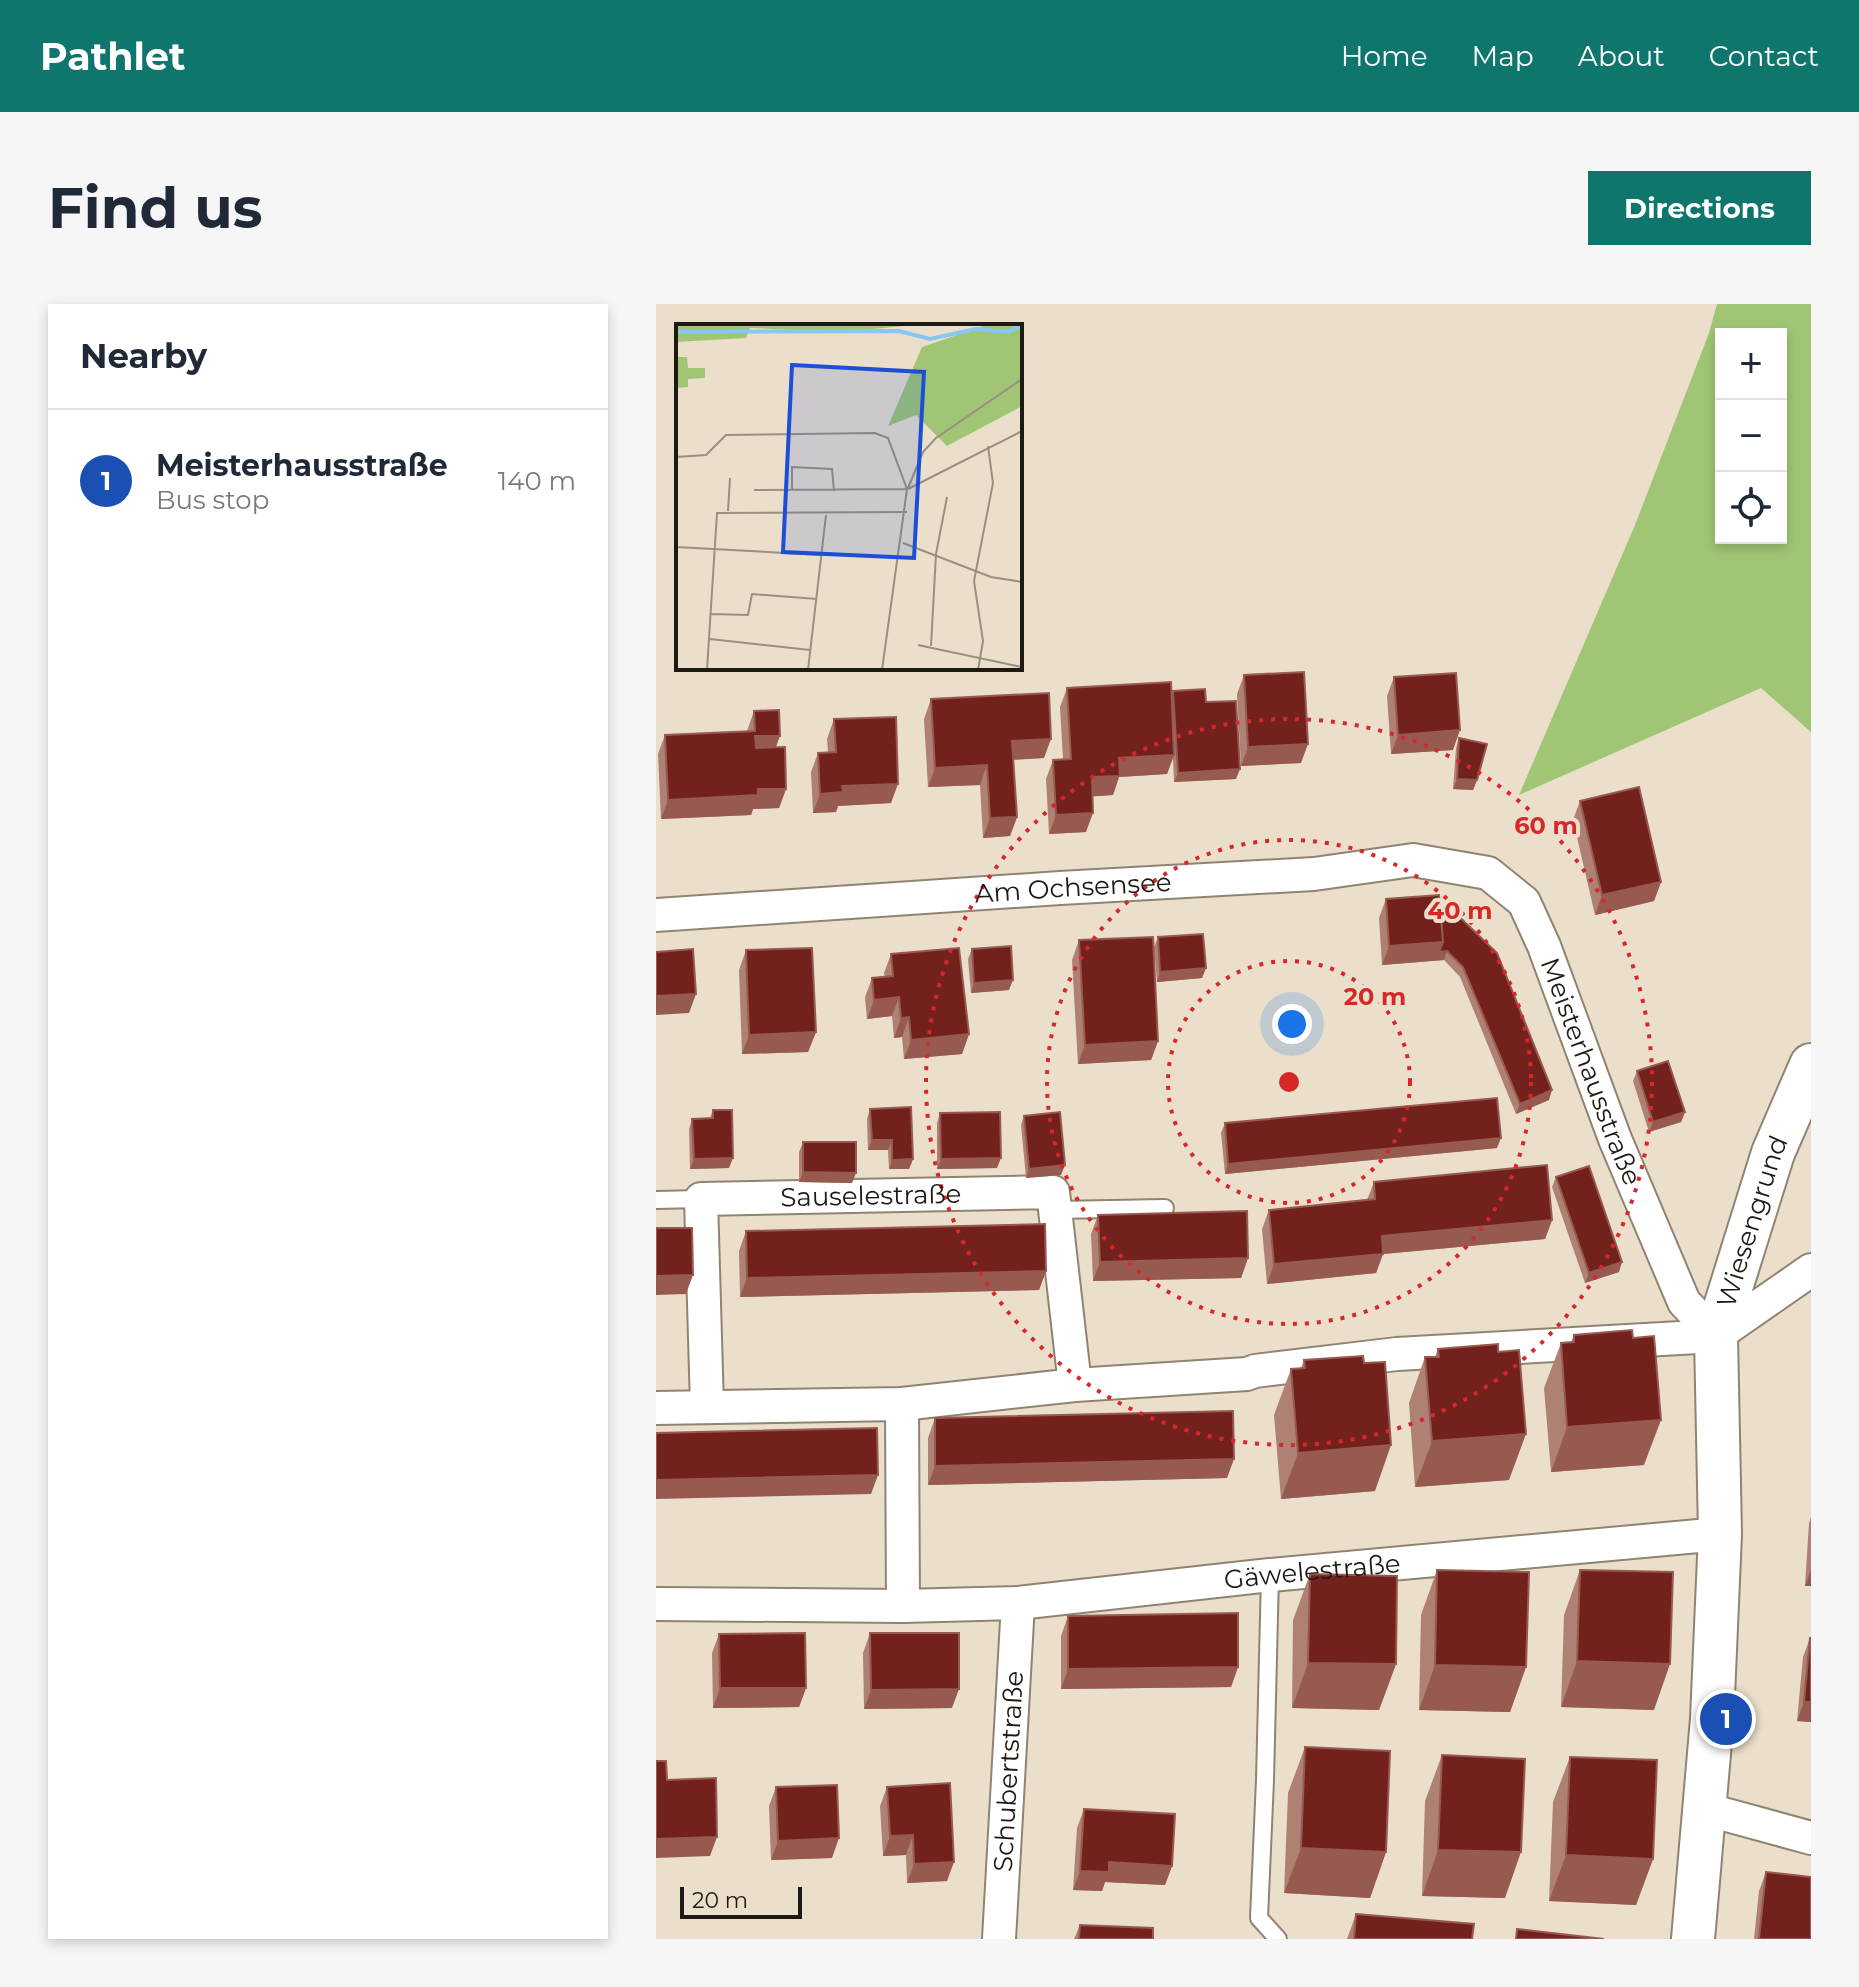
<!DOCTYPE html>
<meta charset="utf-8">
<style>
:root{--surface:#fff;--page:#f6f6f7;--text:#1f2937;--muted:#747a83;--line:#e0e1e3;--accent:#0f766e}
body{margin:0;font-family:Montserrat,sans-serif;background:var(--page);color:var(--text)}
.controls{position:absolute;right:24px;top:24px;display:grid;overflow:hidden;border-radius:0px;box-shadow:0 4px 12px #0003}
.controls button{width:72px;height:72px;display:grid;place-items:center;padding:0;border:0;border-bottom:2px solid var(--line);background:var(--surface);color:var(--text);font:40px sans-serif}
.scale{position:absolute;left:24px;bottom:20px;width:122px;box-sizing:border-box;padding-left:8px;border:4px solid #1e1a13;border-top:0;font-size:22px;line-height:28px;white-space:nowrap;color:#1e1a13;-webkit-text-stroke:6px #ebdfcb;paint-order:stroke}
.you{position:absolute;left:636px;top:720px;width:28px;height:28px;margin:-20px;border:6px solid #fff;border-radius:50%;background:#1a73e8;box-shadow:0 0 0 12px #1a73e833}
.badge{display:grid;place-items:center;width:52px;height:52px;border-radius:50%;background:var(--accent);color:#fff;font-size:26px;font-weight:700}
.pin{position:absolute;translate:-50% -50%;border:4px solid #fff;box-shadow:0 2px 8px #0006}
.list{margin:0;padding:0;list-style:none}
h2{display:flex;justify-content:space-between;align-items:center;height:104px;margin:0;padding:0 32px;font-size:34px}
h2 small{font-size:26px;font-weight:400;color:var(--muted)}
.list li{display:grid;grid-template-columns:52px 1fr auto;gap:24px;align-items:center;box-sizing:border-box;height:144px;padding:0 32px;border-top:2px solid var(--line)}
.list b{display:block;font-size:30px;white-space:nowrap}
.list p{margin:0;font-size:26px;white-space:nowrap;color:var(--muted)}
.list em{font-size:26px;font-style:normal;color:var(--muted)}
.icon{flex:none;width:44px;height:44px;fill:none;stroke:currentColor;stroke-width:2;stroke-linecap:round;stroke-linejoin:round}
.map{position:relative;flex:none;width:1155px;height:1635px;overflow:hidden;border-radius:0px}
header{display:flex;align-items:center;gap:48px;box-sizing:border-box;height:112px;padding:0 40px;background:var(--accent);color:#fff}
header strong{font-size:38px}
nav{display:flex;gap:44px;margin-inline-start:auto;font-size:28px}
.intro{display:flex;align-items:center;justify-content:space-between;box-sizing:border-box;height:192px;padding:0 48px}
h1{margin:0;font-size:56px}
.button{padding:20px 36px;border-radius:0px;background:var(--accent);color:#fff;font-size:28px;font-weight:700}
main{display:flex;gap:48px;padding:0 48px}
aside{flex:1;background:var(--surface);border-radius:0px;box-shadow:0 4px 12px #0003}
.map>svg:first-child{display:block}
.green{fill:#a0c675;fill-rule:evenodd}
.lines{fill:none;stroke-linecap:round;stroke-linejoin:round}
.service-casing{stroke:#8f8472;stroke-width:20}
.minor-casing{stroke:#8f8472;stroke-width:36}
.tertiary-casing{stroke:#8f8472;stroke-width:46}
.service{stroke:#fff;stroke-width:16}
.minor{stroke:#fff;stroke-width:32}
.tertiary{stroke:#fff;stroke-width:42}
.wall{fill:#af8074}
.shaded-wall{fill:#975a51}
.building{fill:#73211d;stroke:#975a51;stroke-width:2}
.ring{fill:none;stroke:#d62828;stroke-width:4;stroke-dasharray:4 8}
.labels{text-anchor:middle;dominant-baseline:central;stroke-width:8;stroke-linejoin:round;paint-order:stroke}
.street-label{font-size:26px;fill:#1e1a13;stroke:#ebdfcb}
.inset-river{fill:none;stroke:#87c7f5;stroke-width:4}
.inset-road{fill:none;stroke:#999081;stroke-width:2}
.view{fill:#1d4ed8;fill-opacity:0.15;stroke:#1d4ed8;stroke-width:4}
.inset-edge{fill:none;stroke:#1e1a13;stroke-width:4}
.centre{fill:#d62828;stroke:#ebdfcb;stroke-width:4}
.ring-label{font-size:24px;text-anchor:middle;font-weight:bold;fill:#d62828;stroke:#ebdfcb;stroke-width:8;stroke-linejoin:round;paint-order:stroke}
</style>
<header>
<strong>Pathlet</strong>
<nav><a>Home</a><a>Map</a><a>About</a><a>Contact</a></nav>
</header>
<div class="intro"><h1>Find us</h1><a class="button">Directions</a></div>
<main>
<aside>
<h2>Nearby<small></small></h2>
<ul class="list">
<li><span class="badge" style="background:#1a4fb4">1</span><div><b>Meisterhausstraße</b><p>Bus stop</p></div><em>140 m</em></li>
</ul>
</aside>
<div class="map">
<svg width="1155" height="1635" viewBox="0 0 1155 1635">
<rect width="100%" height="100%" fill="#ebdfcb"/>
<path class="green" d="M 1061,0 L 1155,0 L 1155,428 L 1105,384 L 863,491 L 979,221 L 1053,29 ZM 1065,30 L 1125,30 L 1125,234 L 1065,234 Z"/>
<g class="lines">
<g class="service-casing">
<path id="service" d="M 0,896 L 45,895
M 399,906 L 509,904
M 614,1271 L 609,1476 L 603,1614 L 622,1635"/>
</g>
<g class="minor-casing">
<g id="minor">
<path id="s1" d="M 0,611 L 404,584 L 658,570 L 757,556 L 832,569 L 868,598 L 888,642 L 959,835 L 1028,998 L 1060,1032"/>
<path d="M 1060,1032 L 1155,966"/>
<path d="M 246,1100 L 247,1302"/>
<path id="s2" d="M 51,1103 L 45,895 L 397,888 L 419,1081"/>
<path d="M 0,1104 L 246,1100 L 419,1081 L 591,1070 L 599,1067 L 741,1050 L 1060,1032"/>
<path id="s3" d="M 0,1300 L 247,1302 L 362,1299 L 614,1271 L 1064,1230"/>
<path d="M 1049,1505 L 1155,1534"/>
<path id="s4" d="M 343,1635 L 362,1299"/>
</g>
</g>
<g class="tertiary-casing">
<g id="tertiary">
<path id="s5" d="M 1037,1635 L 1056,1415 L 1064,1230 L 1060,1032 L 1117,849 L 1155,761"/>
</g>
</g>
<use href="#service" class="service"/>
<use href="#minor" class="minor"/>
<use href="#tertiary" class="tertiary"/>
</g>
<path class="wall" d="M 588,371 L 645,459 L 585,462 L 581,390 Z
M 738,373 L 797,446 L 735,450 L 731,392 Z
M 411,384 L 515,392 L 517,387 L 550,398 L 580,475 L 518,478 L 517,454 L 511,470 L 463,473 L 457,491 L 437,492 L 430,528 L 393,530 L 390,475 L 397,456 L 407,455 L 404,403 Z
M 275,395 L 388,454 L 357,456 L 361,513 L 354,532 L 327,534 L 324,481 L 272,483 L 268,415 Z
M 98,407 L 119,443 L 130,485 L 123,504 L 97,505 L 95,511 L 5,515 L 2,450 L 9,431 L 91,427 Z
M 178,415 L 235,499 L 182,502 L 180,508 L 157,509 L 155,468 L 162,449 L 172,448 L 171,435 Z
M 803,434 L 821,476 L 817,486 L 797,485 L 800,444 Z
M 924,497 L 1005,578 L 998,597 L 939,611 L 917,516 Z
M 730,595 L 784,600 L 893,796 L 860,810 L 804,673 L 788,656 L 726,661 L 723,614 Z
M 502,633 L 550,664 L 546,674 L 501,678 L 498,643 Z
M 423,636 L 502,737 L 495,756 L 422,760 L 416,656 Z
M 316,645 L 353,686 L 315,689 L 312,655 Z
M 90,646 L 160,728 L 152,748 L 86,750 L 83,666 Z
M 235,650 L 313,730 L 306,750 L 248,755 L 246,733 L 238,734 L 236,712 L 211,715 L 209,693 L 216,674 L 229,673 L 228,669 Z
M 981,767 L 1029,808 L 1025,818 L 993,828 L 977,777 Z
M 214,805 L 257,855 L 253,865 L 233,865 L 232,846 L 212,846 L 211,815 Z
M 57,806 L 73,864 L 34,865 L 33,825 L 36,815 L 54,814 Z
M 284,809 L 341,864 L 281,865 L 281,819 Z
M 368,812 L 405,871 L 370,874 L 365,821 Z
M 569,819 L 841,844 L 569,870 L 565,829 Z
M 147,838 L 196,879 L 143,878 L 143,848 Z
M 900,873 L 963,968 L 929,979 L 896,883 Z
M 718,878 L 896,916 L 889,935 L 727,950 L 720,969 L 611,980 L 606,925 L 613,906 L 711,896 Z
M 442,911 L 592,954 L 585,974 L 437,977 L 435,930 Z
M 90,927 L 390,967 L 383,986 L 84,993 L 83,947 Z
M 918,1031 L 988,1161 L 895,1168 L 888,1084 L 905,1039 L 915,1038 Z
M 782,1045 L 842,1048 L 853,1176 L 759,1183 L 753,1099 L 769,1053 L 779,1053 Z
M 648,1056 L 719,1187 L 625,1195 L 618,1111 L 635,1065 L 645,1064 Z
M 279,1114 L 571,1174 L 272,1181 L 272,1134 Z
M 1155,1213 L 1155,1282 L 1149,1282 L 1153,1219 Z
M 781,1266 L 870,1363 L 854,1408 L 763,1406 L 765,1311 Z
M 924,1266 L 998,1406 L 905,1403 L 908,1311 Z
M 654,1270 L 740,1360 L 723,1406 L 636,1404 L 637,1316 Z
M 412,1312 L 582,1363 L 575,1383 L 405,1385 L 405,1332 Z
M 214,1329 L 296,1404 L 208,1405 L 207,1349 Z
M 63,1330 L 150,1384 L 143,1403 L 57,1404 L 56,1349 Z
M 1154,1334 L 1155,1334 L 1155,1418 L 1141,1417 L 1147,1353 Z
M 649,1443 L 730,1548 L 714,1594 L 628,1589 L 632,1489 Z
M 786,1451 L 849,1594 L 766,1592 L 769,1497 Z
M 914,1453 L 997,1555 L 980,1601 L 893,1597 L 897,1498 Z
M 120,1483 L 176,1554 L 115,1556 L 113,1502 Z
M 231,1483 L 291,1577 L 251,1579 L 250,1551 L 227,1552 L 224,1502 Z
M 428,1505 L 516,1562 L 509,1581 L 449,1578 L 446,1587 L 417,1586 L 421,1524 Z
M 1110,1568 L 1155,1635 L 1098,1635 L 1103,1587 Z
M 700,1610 L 816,1635 L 691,1635 Z
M 424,1621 L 497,1635 L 418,1635 Z"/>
<path class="shaded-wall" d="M 804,426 L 797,446 L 735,450 L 742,431 Z
M 99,432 L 124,432 L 117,451 L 92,452 Z
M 395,435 L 388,454 L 349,456 L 356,437 Z
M 652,440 L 645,459 L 585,462 L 592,443 Z
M 518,451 L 511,470 L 463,473 L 457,491 L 429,493 L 436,473 L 463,454 Z
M 331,461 L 324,481 L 272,483 L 279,464 Z
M 584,465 L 580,475 L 518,478 L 522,469 Z
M 801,475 L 821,476 L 817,486 L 797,485 Z
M 242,480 L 235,499 L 182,502 L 180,508 L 157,509 L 164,490 L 186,482 Z
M 102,485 L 130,485 L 123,504 L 97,505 L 95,511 L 5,515 L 12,496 Z
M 437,509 L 430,528 L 393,530 L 400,511 Z
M 361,513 L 354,532 L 327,534 L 334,514 Z
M 1005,578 L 998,597 L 939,611 L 946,591 Z
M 787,638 L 791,647 L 788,656 L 726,661 L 733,642 Z
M 550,664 L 546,674 L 501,678 L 504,668 Z
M 357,676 L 353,686 L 315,689 L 318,679 Z
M 40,690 L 33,709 L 0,711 L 0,692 Z
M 243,693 L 236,712 L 211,715 L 218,696 Z
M 253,713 L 246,733 L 238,734 L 245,714 Z
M 160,728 L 152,748 L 86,750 L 93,731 Z
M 313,730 L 306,750 L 248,755 L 255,736 Z
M 502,737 L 495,756 L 422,760 L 429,741 Z
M 896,786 L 893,796 L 860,810 L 864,800 Z
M 1029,808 L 1025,818 L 993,828 L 997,818 Z
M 845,834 L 841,844 L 569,870 L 572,860 Z
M 216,836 L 236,836 L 232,846 L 212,846 Z
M 77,854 L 73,864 L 34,865 L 38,855 Z
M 345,854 L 341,864 L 281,865 L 285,855 Z
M 257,855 L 253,865 L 233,865 L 236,856 Z
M 409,861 L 405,871 L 370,874 L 373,865 Z
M 147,868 L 200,869 L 196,879 L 143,878 Z
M 896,916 L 889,935 L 727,950 L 720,969 L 611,980 L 618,960 L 726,932 Z
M 592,954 L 585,974 L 437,977 L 444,958 Z
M 966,958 L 963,968 L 929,979 L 933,969 Z
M 390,967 L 383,986 L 84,993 L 91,974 Z
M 37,971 L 30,990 L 0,991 L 0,972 Z
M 1005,1116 L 988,1161 L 895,1168 L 911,1123 Z
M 870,1130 L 853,1176 L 759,1183 L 776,1137 Z
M 735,1141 L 719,1187 L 625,1195 L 642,1149 Z
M 578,1155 L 571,1174 L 272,1181 L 279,1162 Z
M 222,1171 L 215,1190 L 0,1195 L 0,1176 Z
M 1155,1266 L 1155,1282 L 1149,1282 Z
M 921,1357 L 1014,1360 L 998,1406 L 905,1403 Z
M 652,1359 L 740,1360 L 723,1406 L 636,1404 Z
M 779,1361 L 870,1363 L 854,1408 L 763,1406 Z
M 582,1363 L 575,1383 L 405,1385 L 412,1365 Z
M 64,1384 L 150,1384 L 143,1403 L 57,1404 Z
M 303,1385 L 296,1404 L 208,1405 L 215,1386 Z
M 1148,1398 L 1155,1398 L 1155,1418 L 1141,1417 Z
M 257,1531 L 250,1551 L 227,1552 L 234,1532 Z
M 61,1533 L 54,1552 L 0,1554 L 0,1535 Z
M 183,1534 L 176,1554 L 115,1556 L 122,1537 Z
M 645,1544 L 730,1548 L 714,1594 L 628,1589 Z
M 782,1546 L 865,1548 L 849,1594 L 766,1592 Z
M 910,1551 L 997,1555 L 980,1601 L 893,1597 Z
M 298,1558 L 291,1577 L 251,1579 L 258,1560 Z
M 453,1558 L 516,1562 L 509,1581 L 449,1578 L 446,1587 L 417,1586 L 424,1567 Z"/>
<path class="building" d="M 648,368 L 652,440 L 592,443 L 588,371 Z
M 800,369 L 804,426 L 742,431 L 738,373 Z
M 515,378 L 518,451 L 463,454 L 464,472 L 436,473 L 437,509 L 400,511 L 397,456 L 415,455 L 411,384 Z
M 549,385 L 550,398 L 580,397 L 584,465 L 522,469 L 517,387 Z
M 393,389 L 395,435 L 356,437 L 361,513 L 334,514 L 331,461 L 279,464 L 275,395 Z
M 123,406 L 124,432 L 99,432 L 100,444 L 129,443 L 130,485 L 102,485 L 102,491 L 12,496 L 9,431 L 99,427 L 98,407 Z
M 240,413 L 242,480 L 186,482 L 187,488 L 164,490 L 162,449 L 180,448 L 178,415 Z
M 803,434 L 831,440 L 821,476 L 801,475 Z
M 983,483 L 1005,578 L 946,591 L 924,497 Z
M 783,591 L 787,638 L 733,642 L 730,595 Z
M 789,599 L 841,649 L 896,786 L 864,800 L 807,663 L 791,647 L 783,648 L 787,638 L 784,600 Z
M 547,630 L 550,664 L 504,668 L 502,633 Z
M 497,633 L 502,737 L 429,741 L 423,636 Z
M 355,642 L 357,676 L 318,679 L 316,645 Z
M 156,644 L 160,728 L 93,731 L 90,646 Z
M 303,644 L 313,730 L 255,736 L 253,713 L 245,714 L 243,693 L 218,696 L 216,674 L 237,672 L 235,650 Z
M 37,645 L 40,690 L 0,692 L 0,648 Z
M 1012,757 L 1029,808 L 997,818 L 981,767 Z
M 841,794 L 845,834 L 572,860 L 569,819 Z
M 255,803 L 257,855 L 236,856 L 236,836 L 216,836 L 214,805 Z
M 57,806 L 76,806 L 77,854 L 38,855 L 36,815 L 57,814 Z
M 344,808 L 345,854 L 285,855 L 284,809 Z
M 404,808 L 409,861 L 373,865 L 368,812 Z
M 147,838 L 200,838 L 200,869 L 147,868 Z
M 891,861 L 896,916 L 726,932 L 727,950 L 618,960 L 613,906 L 719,895 L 718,878 Z
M 933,862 L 966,958 L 933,969 L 900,873 Z
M 591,907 L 592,954 L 444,958 L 442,911 Z
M 389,920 L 390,967 L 91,974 L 90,927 Z
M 0,924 L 36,924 L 37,971 L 0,972 Z
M 976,1026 L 977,1034 L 998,1032 L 1005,1116 L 911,1123 L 905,1039 L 918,1038 L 918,1031 Z
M 842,1040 L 842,1048 L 863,1046 L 870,1130 L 776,1137 L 769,1053 L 783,1053 L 782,1045 Z
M 707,1052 L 708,1059 L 729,1058 L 735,1141 L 642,1149 L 635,1065 L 649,1064 L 648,1056 Z
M 577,1107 L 578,1155 L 279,1162 L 279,1114 Z
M 221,1124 L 222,1171 L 0,1176 L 0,1129 Z
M 781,1266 L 873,1268 L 870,1363 L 779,1361 Z
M 924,1266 L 1017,1268 L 1014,1360 L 921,1357 Z
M 654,1270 L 741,1272 L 740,1360 L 652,1359 Z
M 582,1309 L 582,1363 L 412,1365 L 412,1312 Z
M 149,1329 L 150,1384 L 64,1384 L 63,1330 Z
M 214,1329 L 303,1329 L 303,1385 L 215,1386 Z
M 1154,1334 L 1155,1334 L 1155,1398 L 1148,1398 Z
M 649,1443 L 734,1447 L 730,1548 L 645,1544 Z
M 786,1451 L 869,1455 L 865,1548 L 782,1546 Z
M 914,1453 L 1001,1456 L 997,1555 L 910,1551 Z
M 0,1457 L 10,1457 L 11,1476 L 60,1474 L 61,1533 L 0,1535 Z
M 294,1479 L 298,1558 L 258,1560 L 257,1531 L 234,1532 L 231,1483 Z
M 181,1481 L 183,1534 L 122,1537 L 120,1483 Z
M 428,1505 L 519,1510 L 516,1562 L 453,1558 L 453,1568 L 424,1567 Z
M 1110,1568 L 1155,1573 L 1155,1635 L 1103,1635 Z
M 700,1610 L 818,1620 L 816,1635 L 698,1635 Z
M 424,1621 L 497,1624 L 497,1635 L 423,1635 Z
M 861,1625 L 948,1635 L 860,1635 Z"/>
<g class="ring">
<circle cx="633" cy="778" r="121"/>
<circle cx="633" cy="778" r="242"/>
<circle cx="633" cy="778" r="363"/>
</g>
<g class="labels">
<g class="street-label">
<text stroke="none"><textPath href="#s1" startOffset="418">Am Ochsensee</textPath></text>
<text stroke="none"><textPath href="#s1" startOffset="1064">Meisterhausstraße</textPath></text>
<text stroke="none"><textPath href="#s2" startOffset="378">Sauselestraße</textPath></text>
<text stroke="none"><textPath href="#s5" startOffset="724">Wiesengrund</textPath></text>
<text stroke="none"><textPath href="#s3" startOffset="658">Gäwelestraße</textPath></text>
<text stroke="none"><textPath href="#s4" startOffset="168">Schubertstraße</textPath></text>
</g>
</g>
<g transform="translate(20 20)">
<rect width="346" height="346" fill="#ebdfcb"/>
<path d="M 0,0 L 249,0 L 166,8 L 74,4 L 70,14 L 0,18 ZM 313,0 L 346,0 L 346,82 L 271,122 L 240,91 L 212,102 L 246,23 ZM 0,33 L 11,33 L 12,44 L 29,44 L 29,54 L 12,55 L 12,63 L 0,64 Z" fill="#a0c675"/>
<path class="inset-river" d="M 0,8 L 223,7 L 254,15 L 299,5 L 332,8 L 346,1"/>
<path class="inset-road" d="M 0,133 L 30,131 L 50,111 L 199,109 L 212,114 L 231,165 L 206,346M 232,164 L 247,128 L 260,114 L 346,55M 232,165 L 346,107M 78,166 L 230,165M 116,167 L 116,143 L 156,145 L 158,167M 52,187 L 54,154M 227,219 L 315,253 L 346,258M 0,223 L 146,231M 35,290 L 72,291 L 76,270 L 141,275M 34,315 L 134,326M 242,321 L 346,343M 255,322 L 260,230 L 271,173M 31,346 L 41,189 L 231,188M 132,346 L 150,191M 302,346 L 307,317 L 298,257 L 317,159 L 312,122"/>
<path class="view" d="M 116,41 L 248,48 L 238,234 L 107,228 Z"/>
<rect width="346" height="346" class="inset-edge"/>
</g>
<circle cx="633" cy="778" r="12" class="centre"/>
<g class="ring-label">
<text x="890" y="530">60 m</text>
<text x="804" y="615">40 m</text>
<text x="719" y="701">20 m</text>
</g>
</svg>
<div class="controls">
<button>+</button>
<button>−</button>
<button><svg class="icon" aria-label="locate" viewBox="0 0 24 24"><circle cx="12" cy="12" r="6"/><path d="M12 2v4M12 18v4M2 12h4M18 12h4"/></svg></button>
</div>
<div class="scale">20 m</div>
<div class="you"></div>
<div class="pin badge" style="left:1070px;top:1415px;background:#1a4fb4">1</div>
</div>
</main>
